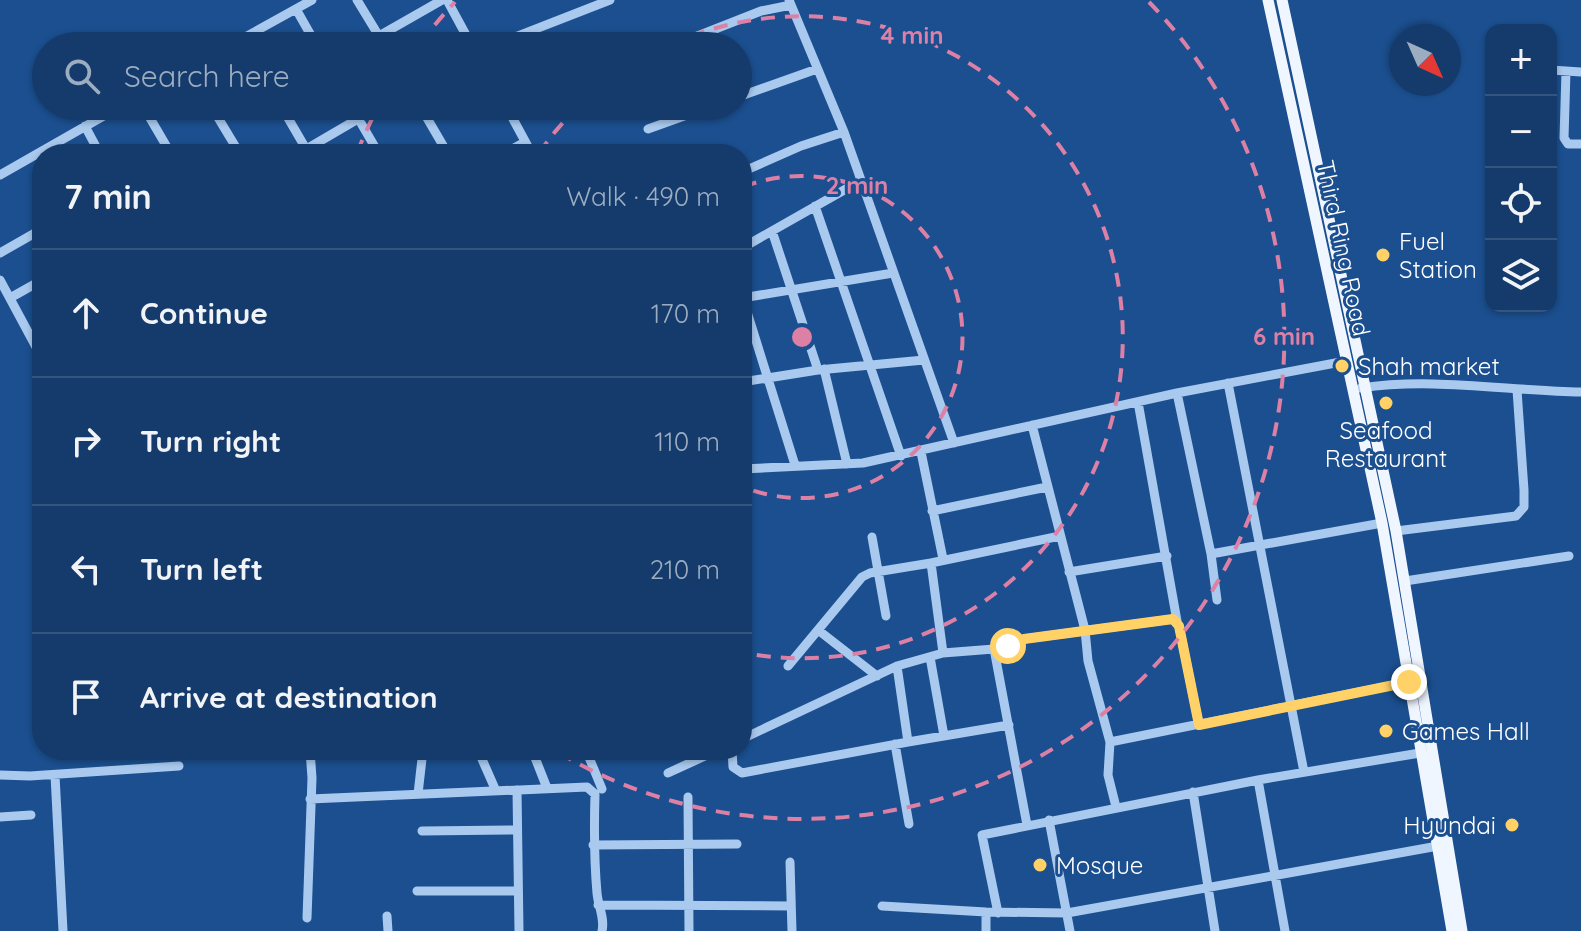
<!DOCTYPE html>
<meta charset="utf-8">
<style>
:root{--surface:#143b6b;--page:#1d4271;--text:#f1f3f6;--muted:#9dadc1;--line:#33557e}
body{margin:0;font-family:Quicksand,sans-serif;background:var(--page);color:var(--text)}
.controls{position:absolute;right:24px;top:24px;display:grid;overflow:hidden;border-radius:16px;box-shadow:0 2px 6px #0004}
.controls button{width:72px;height:72px;display:grid;place-items:center;padding:0;border:0;border-bottom:2px solid var(--line);background:var(--surface);color:var(--text);font:40px sans-serif}
.compass{position:absolute;left:1389px;top:24px;width:72px;height:72px;border-radius:50%;background:var(--surface);box-shadow:0 2px 6px #0004;rotate:135deg}
.stop{position:absolute;width:24px;height:24px;margin:-18px;border:6px solid #ffd166;border-radius:50%;background:#fff}
.stop.end{background:#ffd166;border-color:#fff;box-shadow:0 2px 8px #0008}
.list{margin:0;padding:0;list-style:none}
h2{display:flex;justify-content:space-between;align-items:center;height:104px;margin:0;padding:0 32px;font-size:34px}
h2 small{font-size:26px;font-weight:400;color:var(--muted)}
.list li{display:grid;grid-template-columns:52px 1fr auto;gap:24px;align-items:center;box-sizing:border-box;height:128px;padding:0 32px;border-top:2px solid var(--line)}
.list b{display:block;font-size:30px;white-space:nowrap}
.list em{font-size:26px;font-style:normal;color:var(--muted)}
.icon{flex:none;width:44px;height:44px;fill:none;stroke:currentColor;stroke-width:2;stroke-linecap:round;stroke-linejoin:round}
.map{position:relative;flex:none;width:1581px;height:931px;overflow:hidden}
.search{position:absolute;background:var(--surface);box-shadow:0 2px 6px #0004;left:32px;top:32px;width:720px;height:88px;display:flex;align-items:center;gap:20px;box-sizing:border-box;padding:0 28px;border-radius:44px;color:var(--muted);font-size:30px}
.panel{position:absolute;background:var(--surface);box-shadow:0 2px 6px #0004;left:32px;top:144px;width:720px;height:616px;border-radius:32px}
.map>svg:first-child{display:block}
.lines{fill:none;stroke-linecap:round;stroke-linejoin:round}
.minor{stroke:#a9c9ee;stroke-width:9}
.major{stroke:#f0f6ff;stroke-width:11}
.route{stroke:#ffd166;stroke-width:10}
.ring{fill:none;stroke:#dd80a5;stroke-width:4;stroke-dasharray:14 10}
.poi-dot{fill:#ffd166;stroke:#1b4f8f;stroke-width:3}
.labels{text-anchor:middle;dominant-baseline:central;stroke-width:6;stroke-linejoin:round;paint-order:stroke}
.poi-label{font-size:24px;fill:#fff;stroke:#1b4f8f;text-anchor:start}
.street-label{font-size:24px;fill:#fff;stroke:#1b4f8f}
.centre{fill:#dd80a5;stroke:#1b4f8f;stroke-width:4}
.ring-label{font-size:24px;text-anchor:middle;font-weight:bold;fill:#dd80a5;stroke:#1b4f8f;stroke-width:6;stroke-linejoin:round;paint-order:stroke}
</style>
<div class="map">
<svg width="1581" height="931" viewBox="0 0 1581 931">
<rect width="100%" height="100%" fill="#1b4f8f"/>
<g class="lines">
<path class="minor" d="M 357,0 L 385,46
M 447,0 L 472,46
M 789,0 L 844,132 L 954,443
M 296,9 L 317,46
M 379,36 L 442,0
M 229,46 L 312,0
M 492,46 L 610,0
M 672,46 L 761,11 L 791,5
M 1551,70 L 1581,72
M 1566,71 L 1564,138 L 1568,144 L 1581,144
M 738,97 L 817,69
M 143,106 L 171,154
M 211,106 L 240,154
M 281,106 L 309,154
M 351,106 L 379,154
M 420,106 L 448,154
M 506,106 L 532,154
M 85,126 L 100,154
M 648,129 L 712,106
M 298,154 L 380,106
M 503,154 L 525,142
M 742,172 L 801,146 L 844,132
M 0,175 L 121,106
M 815,206 L 901,456
M 772,231 L 818,370
M 742,248 L 860,181
M 0,253 L 42,229
M 0,280 L 42,358
M 742,296 L 795,465
M 10,298 L 42,280
M 742,298 L 893,273
M 824,369 L 847,464
M 742,382 L 818,370 L 924,360
M 1228,383 L 1304,772
M 1361,388 C 1432,377 1509,391 1581,392
M 1177,393 L 1211,554 L 1382,523
M 1138,402 L 1177,621
M 1032,425 L 1085,630 L 1088,661 L 1110,742 L 1108,775 L 1116,807
M 921,452 L 943,559
M 742,469 L 863,463 L 1177,393 L 1346,361
M 932,511 L 1047,487
M 1396,531 L 1516,516 L 1524,507 L 1524,490 L 1517,390
M 872,537 L 886,616
M 1211,554 L 1217,600
M 1069,572 L 1167,556
M 1405,581 L 1569,556
M 818,630 L 877,676
M 994,649 L 1027,825
M 943,653 L 994,649 L 1024,639 L 1173,619 L 1179,626 L 1199,725
M 930,657 L 944,736
M 788,666 L 862,577 L 870,573 L 931,563
M 897,666 L 908,742 L 1009,725
M 742,739 L 897,666 L 943,653 L 931,563 L 1060,536
M 1110,742 L 1409,682
M 895,744 L 909,824
M 478,750 L 496,791
M 532,750 L 547,788
M 586,750 L 602,789
M 732,750 L 733,767 L 742,773 L 908,742
M 668,773 L 718,750
M 0,775 L 30,776 L 179,766
M 55,775 L 63,931
M 1258,780 L 1285,931
M 517,790 L 519,931
M 1193,792 L 1215,931
M 418,794 L 423,750
M 688,797 L 689,931
M 310,799 L 587,787 L 595,794 C 594,828 594,859 597,893 C 598,906 605,918 602,931
M 0,817 L 31,815
M 1049,820 L 1070,931
M 422,831 L 517,830
M 593,845 L 737,844
M 790,862 L 792,931
M 417,891 L 518,891
M 598,905 L 791,906
M 882,906 L 986,912 L 1067,913 L 1438,846
M 998,913 L 982,835 L 1258,780 L 1420,753
M 387,916 L 388,931
M 307,918 L 312,778 L 310,750
M 986,931 L 986,912"/>
<path class="major" d="M 1268,0 L 1382,523 L 1452,931
M 1282,0 L 1396,531 L 1462,931"/>
</g>
<g class="lines">
<path class="route" d="M 1008,646 L 1024,639 L 1173,619 L 1179,626 L 1199,725 L 1409,682"/>
</g>
<g class="ring">
<path d="M743 187A161 161 0 1 1 743 487"/>
<path d="M539 153A321 321 0 0 1 579 106M669 45A321 321 0 1 1 744 653"/>
<path d="M357 153A482 482 0 0 1 378 107M420 44A482 482 0 0 1 455 2M1149 2A482 482 0 0 1 554 750"/>
</g>
<g class="poi-dot">
<circle cx="1383" cy="255" r="8"/>
<circle cx="1342" cy="366" r="8"/>
<circle cx="1386" cy="403" r="8"/>
<circle cx="1386" cy="731" r="8"/>
<circle cx="1512" cy="825" r="8"/>
<circle cx="1040" cy="865" r="8"/>
</g>
<g class="labels">
<g class="poi-label">
<text x="1399" y="241">Fuel<tspan x="1399" dy="28">Station</tspan></text>
<text x="1358" y="366">Shah market</text>
<text x="1386" y="430" text-anchor="middle">Seafood<tspan x="1386" dy="28">Restaurant</tspan></text>
<text x="1402" y="731">Games Hall</text>
<text x="1496" y="825" text-anchor="end">Hyundai</text>
<text x="1056" y="865">Mosque</text>
</g>
<g class="street-label">
<text transform="translate(1344 248) rotate(78)">Third Ring Road</text>
</g>
</g>
<circle cx="802" cy="337" r="12" class="centre"/>
<g class="ring-label">
<text x="912" y="44">4 min</text>
<text x="857" y="194">2 min</text>
<text x="1284" y="345">6 min</text>
</g>
</svg>
<div class="controls">
<button>+</button>
<button>−</button>
<button><svg class="icon" aria-label="locate" viewBox="0 0 24 24"><circle cx="12" cy="12" r="6"/><path d="M12 2v4M12 18v4M2 12h4M18 12h4"/></svg></button>
<button><svg class="icon" aria-label="layers" viewBox="0 0 24 24"><path d="M12 4l9 5-9 5-9-5zM3 14l9 5 9-5"/></svg></button>
</div>
<svg class="compass" viewBox="-18 -18 36 36"><path d="M0-13l5 13h-10z" fill="#e53935"/><path d="M0 13l5-13h-10z" fill="#9dadc1"/></svg>
<div class="stop" style="left:1008px;top:646px"></div>
<div class="stop end" style="left:1409px;top:682px"></div>
<div class="search"><svg class="icon" aria-label="search" viewBox="0 0 24 24"><circle cx="10" cy="10" r="6"/><path d="M15 15l6 6"/></svg>Search here</div>
<section class="panel">
<h2>7 min<small>Walk · 490 m</small></h2>
<ul class="list">
<li><svg class="icon" aria-label="ahead" viewBox="0 0 24 24"><path d="M12 20V5M6 11l6-6 6 6"/></svg><div><b>Continue</b></div><em>170 m</em></li>
<li><svg class="icon" aria-label="right" viewBox="0 0 24 24"><path d="M7 20v-9h11M14 6l5 5-5 5"/></svg><div><b>Turn right</b></div><em>110 m</em></li>
<li><svg class="icon" aria-label="left" viewBox="0 0 24 24"><path d="M17 20v-9H6M10 6l-5 5 5 5"/></svg><div><b>Turn left</b></div><em>210 m</em></li>
<li><svg class="icon" aria-label="arrive" viewBox="0 0 24 24"><path d="M6 21V4h12l-3 4 3 4H6"/></svg><div><b>Arrive at destination</b></div></li>
</ul>
</section>
</div>
